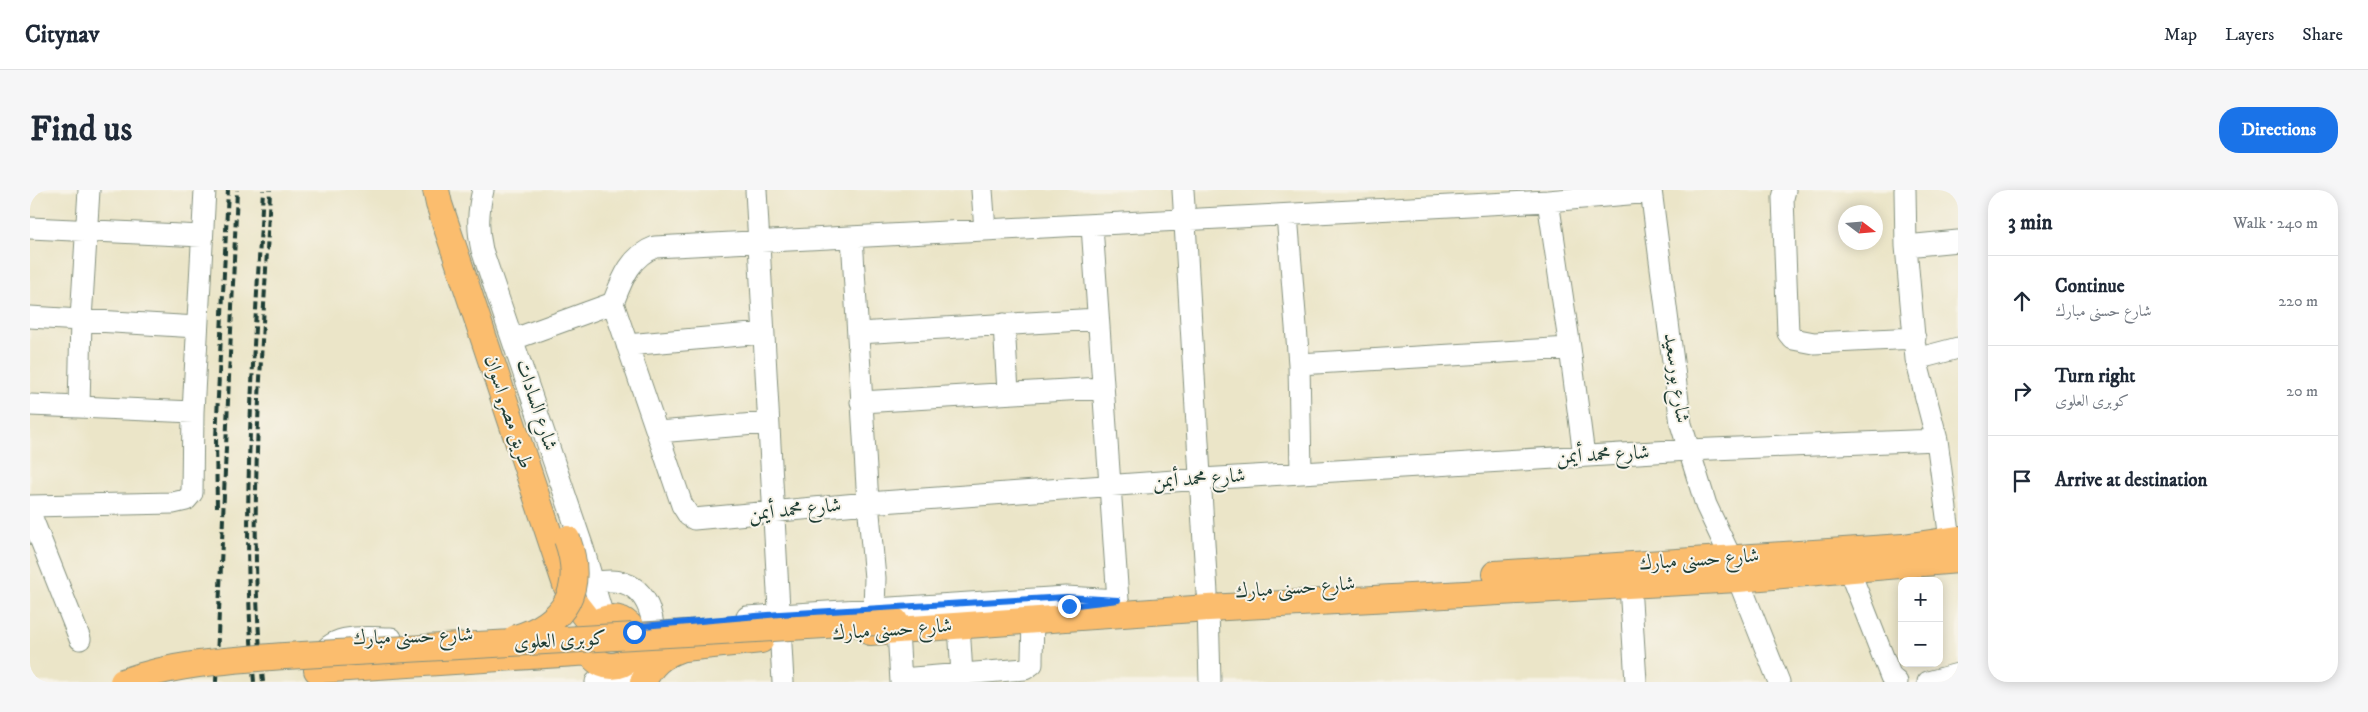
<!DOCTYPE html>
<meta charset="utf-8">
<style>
:root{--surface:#fff;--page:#f6f6f7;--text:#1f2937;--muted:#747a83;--line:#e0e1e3;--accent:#1a73e8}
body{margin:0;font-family:"IM FELL DW Pica",Amiri,serif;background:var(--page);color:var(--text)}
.controls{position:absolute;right:15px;bottom:15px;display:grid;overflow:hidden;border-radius:10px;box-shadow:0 2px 12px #0003}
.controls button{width:45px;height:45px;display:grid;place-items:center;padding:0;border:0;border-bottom:1px solid var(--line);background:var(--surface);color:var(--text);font:25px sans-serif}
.compass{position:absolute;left:1808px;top:15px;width:45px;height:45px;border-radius:50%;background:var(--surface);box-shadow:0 2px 12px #0003;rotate:106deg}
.stop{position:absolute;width:15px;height:15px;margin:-11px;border:4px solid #1a73e8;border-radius:50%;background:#fff}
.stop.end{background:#1a73e8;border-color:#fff;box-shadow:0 1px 5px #0008}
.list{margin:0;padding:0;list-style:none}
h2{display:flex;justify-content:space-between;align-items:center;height:65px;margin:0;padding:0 20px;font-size:21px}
h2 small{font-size:16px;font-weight:400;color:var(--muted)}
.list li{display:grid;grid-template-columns:32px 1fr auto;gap:15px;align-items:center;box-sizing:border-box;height:90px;padding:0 20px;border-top:1px solid var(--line)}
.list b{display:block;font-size:19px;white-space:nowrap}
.list p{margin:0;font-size:16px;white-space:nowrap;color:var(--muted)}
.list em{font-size:16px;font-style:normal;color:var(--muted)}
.icon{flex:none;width:28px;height:28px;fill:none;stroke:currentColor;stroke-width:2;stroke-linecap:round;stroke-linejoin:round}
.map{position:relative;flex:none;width:1928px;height:492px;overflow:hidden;border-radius:20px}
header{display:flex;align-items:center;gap:30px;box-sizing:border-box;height:70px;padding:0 25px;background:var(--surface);border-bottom:1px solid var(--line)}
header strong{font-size:24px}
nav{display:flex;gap:28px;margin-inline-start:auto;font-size:18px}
.intro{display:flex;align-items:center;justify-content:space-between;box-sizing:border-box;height:120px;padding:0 30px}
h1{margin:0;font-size:35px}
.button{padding:12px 22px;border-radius:20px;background:var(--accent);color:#fff;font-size:18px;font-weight:700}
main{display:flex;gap:30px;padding:0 30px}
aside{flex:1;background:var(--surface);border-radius:20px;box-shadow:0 2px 12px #0003}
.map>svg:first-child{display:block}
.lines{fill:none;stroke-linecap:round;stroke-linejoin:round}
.minor-casing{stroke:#85917e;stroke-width:23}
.major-casing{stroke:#85917e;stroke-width:28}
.minor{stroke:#fff;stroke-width:21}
.major{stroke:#fbbd6e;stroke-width:26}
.rail{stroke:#1f3d34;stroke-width:4;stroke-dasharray:8 4;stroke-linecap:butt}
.major-bridge-casing{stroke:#85917e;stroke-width:28;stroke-linecap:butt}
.major-bridge{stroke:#fbbd6e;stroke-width:26}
.route{stroke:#1a73e8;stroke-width:6}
.labels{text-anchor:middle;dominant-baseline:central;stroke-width:4;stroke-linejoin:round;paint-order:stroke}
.street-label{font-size:20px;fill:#1f3d34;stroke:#f7f3e8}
</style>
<header>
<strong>Citynav</strong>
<nav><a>Map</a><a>Layers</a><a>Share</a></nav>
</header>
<div class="intro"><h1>Find us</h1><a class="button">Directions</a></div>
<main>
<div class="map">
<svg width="1928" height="492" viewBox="0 0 1928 492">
<rect width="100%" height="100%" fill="#f7f3e8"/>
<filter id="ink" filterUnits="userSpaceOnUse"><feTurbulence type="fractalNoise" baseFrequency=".02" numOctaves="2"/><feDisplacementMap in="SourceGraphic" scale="10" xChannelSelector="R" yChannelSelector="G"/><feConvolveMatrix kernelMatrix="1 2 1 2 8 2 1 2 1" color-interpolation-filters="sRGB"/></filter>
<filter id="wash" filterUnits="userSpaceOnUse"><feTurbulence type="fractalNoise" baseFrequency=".0096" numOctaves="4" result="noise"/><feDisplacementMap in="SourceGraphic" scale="20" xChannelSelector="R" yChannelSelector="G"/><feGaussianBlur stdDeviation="1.12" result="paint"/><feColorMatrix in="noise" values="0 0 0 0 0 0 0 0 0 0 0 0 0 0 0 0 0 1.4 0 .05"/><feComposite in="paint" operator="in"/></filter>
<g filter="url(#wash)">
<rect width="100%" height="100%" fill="#ebe5c8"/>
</g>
<g filter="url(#ink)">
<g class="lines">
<g class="minor-casing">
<path id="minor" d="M 453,0 C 448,21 447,38 452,60 L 553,358 L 574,430
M 726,0 L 753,492
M 952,0 L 955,40
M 1153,0 L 1177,403
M 1621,0 L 1651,234 L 1676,315 L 1701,368
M 1755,0 L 1753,8 L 1758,143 L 1763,149 L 1784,153 L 1885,148
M 1875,0 L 1876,56 L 1886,169 L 1907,250 L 1920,350
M 1518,11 L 1540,158 L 1554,266
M 1257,25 L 1269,174 L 1271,283
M 0,38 L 172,46
M 822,47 L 838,313 L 845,388 L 844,419
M 1876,56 L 1928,51
M 583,113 L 652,315 L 659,326 L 664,329 L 838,313 L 1172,289 L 1658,260 L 1907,250
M 0,127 L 167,137
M 974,134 L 978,202
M 828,143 L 1068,129
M 484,149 L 583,113 C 592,90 600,66 625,57 L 1518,11 L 1621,2
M 597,155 L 733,143
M 1886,169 L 1928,158
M 1269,174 L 1540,158
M 831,212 L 1072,198
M 0,215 L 49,217 L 51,129 L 59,0
M 49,217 L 163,222
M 628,242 L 737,233
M 0,316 L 143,313 L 156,310 L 162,303 L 163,222 L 175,0
M 0,323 L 50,449
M 1819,380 L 1861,487 L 1867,492
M 1708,389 L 1749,492
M 564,393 C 598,385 618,401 623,435
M 1600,395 L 1606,492
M 1178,418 L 1180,492
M 717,427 L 1036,407 L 1088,410 L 1062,36
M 929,435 L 932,485
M 868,440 L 871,492
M 290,468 C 302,442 336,448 361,448
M 871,489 L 995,479 L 1002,474 L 1002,468 L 1003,430
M 566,492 L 596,487
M 1898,492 L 1928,484"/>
</g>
<g class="major-casing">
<path id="major" d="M 406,0 L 409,14 L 536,395 L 543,411 L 564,438
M 1465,384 L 1873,357 L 1928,349
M558 452a24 24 0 1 1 48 0a24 24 0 1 1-48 0Z
M 840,442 L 1178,418 L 1708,389 L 1928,370
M 605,460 L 654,458 L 731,450
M 287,480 L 561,462
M 613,492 C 621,475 632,465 650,459"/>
</g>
<use href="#minor" class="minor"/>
<use href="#major" class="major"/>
<path class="rail" d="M 187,317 L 186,248 L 198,0
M 186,492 L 207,0
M 224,492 C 210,328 224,164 233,0
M 233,492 C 216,329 233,163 240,0"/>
<g class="major-bridge-casing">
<path id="major-bridge" d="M 486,448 C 536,433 555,399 537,349
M 93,492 C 145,473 201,470 255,466 L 865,431"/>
</g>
<use href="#major-bridge" class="major-bridge"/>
</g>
</g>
<g class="lines" filter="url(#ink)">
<path class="route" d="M 604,442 L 601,437 L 750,424 L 1036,407 L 1088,410 L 1039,416"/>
</g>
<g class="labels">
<g class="street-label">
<text transform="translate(1646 188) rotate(82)">شارع بورسعيد</text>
<text transform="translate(506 215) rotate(72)">شارع السادات</text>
<text transform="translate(478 222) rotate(72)">طريق مصر, اسوان</text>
<text transform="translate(1573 265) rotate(-3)">شارع محمد أيمن</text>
<text transform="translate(1169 289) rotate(-4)">شارع محمد أيمن</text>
<text transform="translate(765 320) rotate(-6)">شارع محمد أيمن</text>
<text transform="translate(1669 370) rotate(-4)">شارع حسنى مبارك</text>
<text transform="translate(1265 398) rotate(-4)">شارع حسنى مبارك</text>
<text transform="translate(862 440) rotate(-4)">شارع حسنى مبارك</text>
<text transform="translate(383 447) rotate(-2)">شارع حسنى مبارك</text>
<text transform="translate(530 451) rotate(-3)">كوبرى العلوى</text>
</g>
</g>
</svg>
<div class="controls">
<button>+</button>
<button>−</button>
</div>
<svg class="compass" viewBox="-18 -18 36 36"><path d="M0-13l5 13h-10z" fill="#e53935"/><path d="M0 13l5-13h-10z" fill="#747a83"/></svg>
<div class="stop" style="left:604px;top:442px"></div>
<div class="stop end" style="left:1039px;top:416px"></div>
</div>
<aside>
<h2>3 min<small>Walk · 240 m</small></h2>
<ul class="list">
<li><svg class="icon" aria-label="ahead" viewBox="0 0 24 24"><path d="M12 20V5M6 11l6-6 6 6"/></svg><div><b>Continue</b><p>شارع حسنى مبارك</p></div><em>220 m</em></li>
<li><svg class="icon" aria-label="right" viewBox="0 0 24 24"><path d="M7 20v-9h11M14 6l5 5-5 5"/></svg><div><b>Turn right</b><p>كوبرى العلوى</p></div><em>20 m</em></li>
<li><svg class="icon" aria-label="arrive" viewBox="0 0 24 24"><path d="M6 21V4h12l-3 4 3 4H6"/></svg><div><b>Arrive at destination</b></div></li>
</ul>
</aside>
</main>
